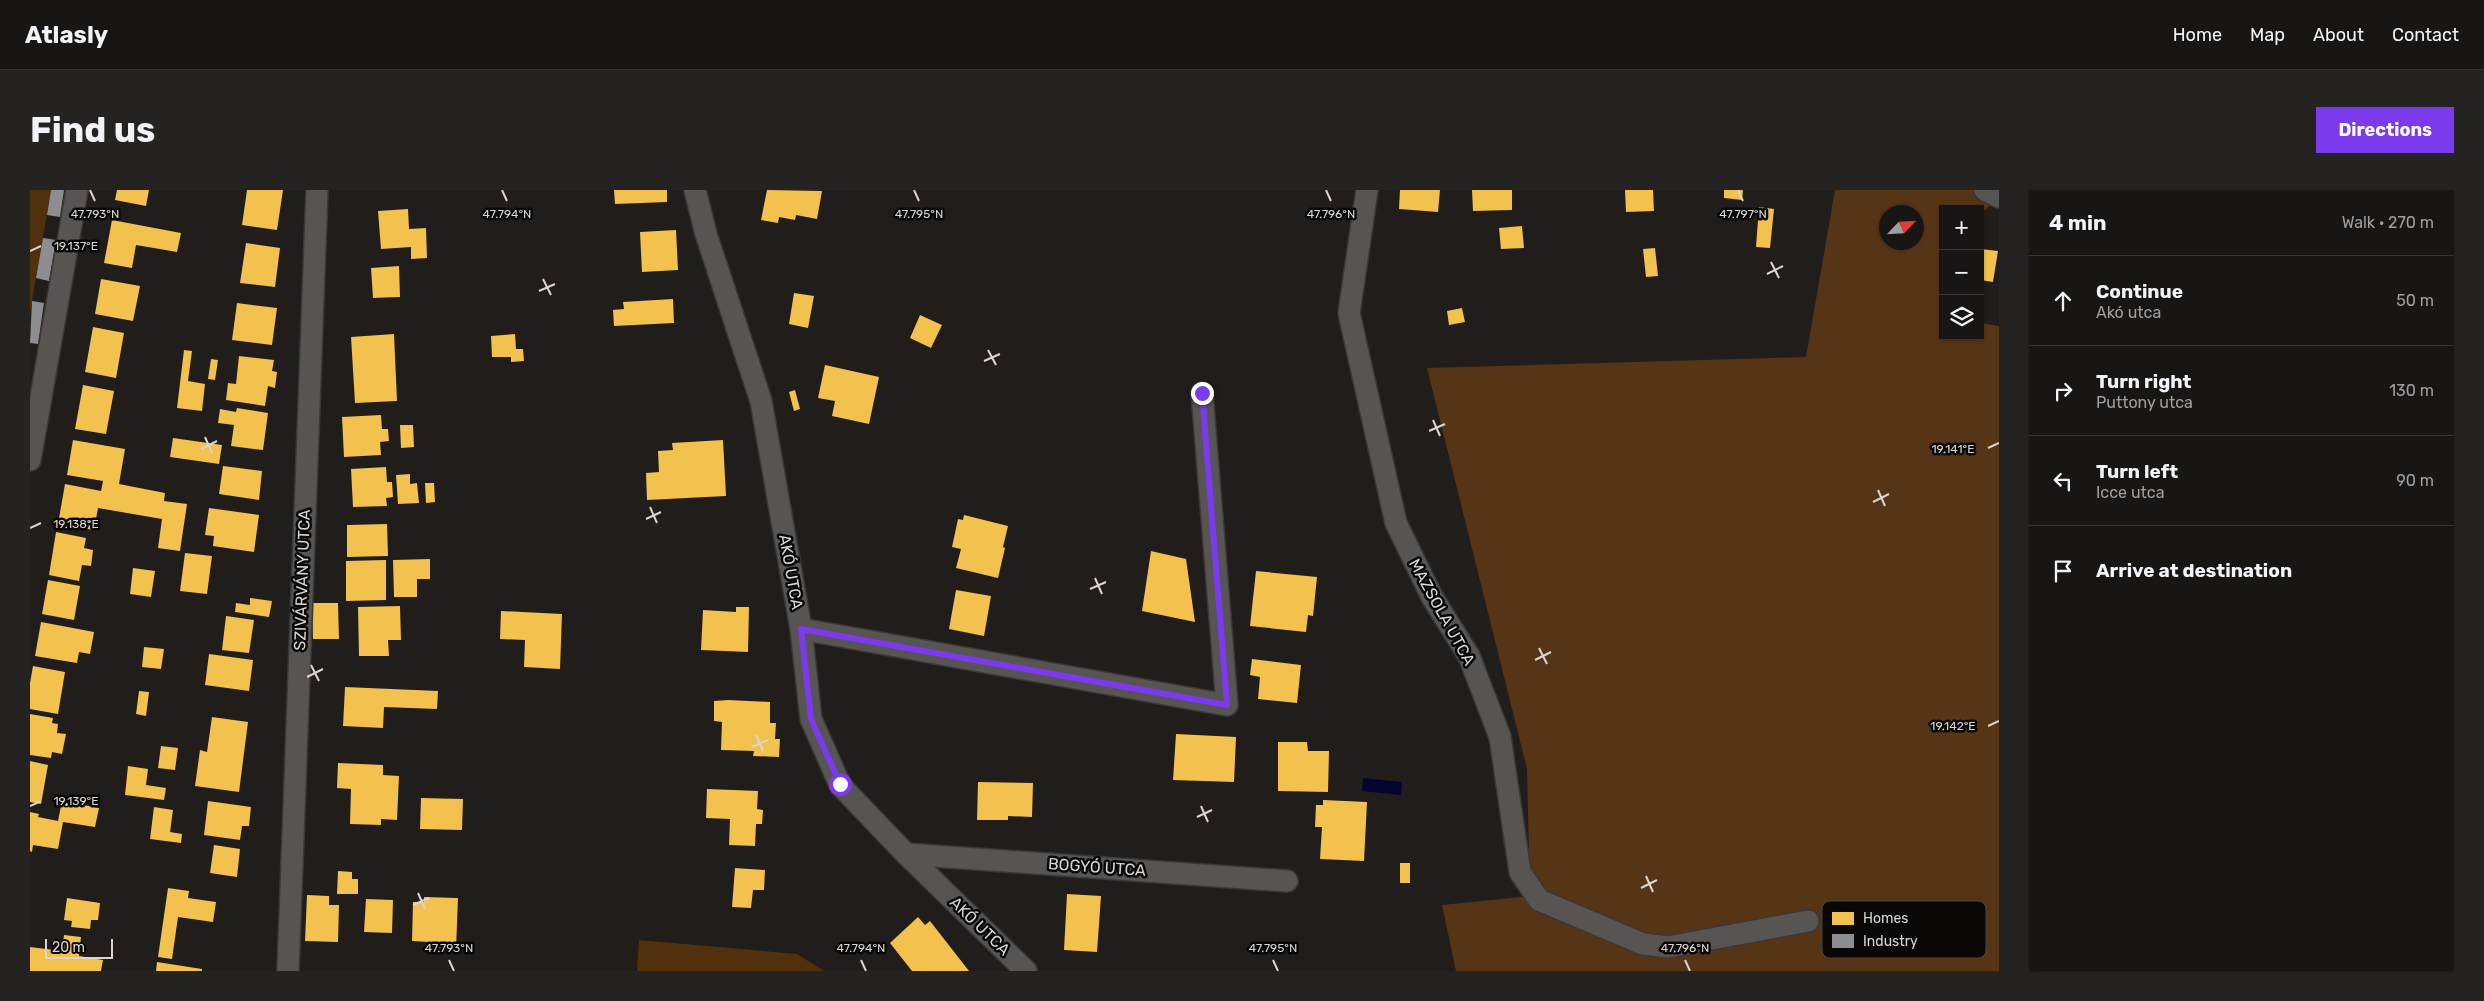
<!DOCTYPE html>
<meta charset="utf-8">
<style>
:root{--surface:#181614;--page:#252322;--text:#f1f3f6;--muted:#9f9fa0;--line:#363534;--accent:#7c3aed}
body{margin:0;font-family:Rubik,sans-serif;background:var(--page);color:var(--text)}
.controls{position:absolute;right:15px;top:15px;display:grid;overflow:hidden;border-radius:0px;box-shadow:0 1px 4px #0004}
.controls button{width:45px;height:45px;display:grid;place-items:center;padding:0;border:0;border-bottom:1px solid var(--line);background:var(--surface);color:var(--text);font:25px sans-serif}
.compass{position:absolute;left:1849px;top:15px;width:45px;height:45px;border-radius:50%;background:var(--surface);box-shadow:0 1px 4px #0004;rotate:65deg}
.scale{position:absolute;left:15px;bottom:12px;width:68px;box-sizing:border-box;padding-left:5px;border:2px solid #dad5d2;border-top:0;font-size:14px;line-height:18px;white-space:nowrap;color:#dad5d2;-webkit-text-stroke:4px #0a0806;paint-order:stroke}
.stop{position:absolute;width:15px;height:15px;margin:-11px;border:4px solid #7c3aed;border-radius:50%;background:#fff}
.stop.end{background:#7c3aed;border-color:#fff;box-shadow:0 1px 5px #0008}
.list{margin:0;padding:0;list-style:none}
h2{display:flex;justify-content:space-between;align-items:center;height:65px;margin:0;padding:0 20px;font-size:21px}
h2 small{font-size:16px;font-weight:400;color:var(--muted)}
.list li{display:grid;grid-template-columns:32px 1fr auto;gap:15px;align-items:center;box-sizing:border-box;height:90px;padding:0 20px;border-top:1px solid var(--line)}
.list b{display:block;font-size:19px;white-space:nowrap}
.list p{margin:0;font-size:16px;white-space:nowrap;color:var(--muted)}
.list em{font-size:16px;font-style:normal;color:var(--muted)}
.icon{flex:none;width:28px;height:28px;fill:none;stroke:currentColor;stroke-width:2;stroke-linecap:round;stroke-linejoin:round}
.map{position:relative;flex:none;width:1969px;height:781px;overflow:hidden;border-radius:0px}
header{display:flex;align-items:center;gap:30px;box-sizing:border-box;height:70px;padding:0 25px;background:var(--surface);border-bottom:1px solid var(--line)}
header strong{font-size:24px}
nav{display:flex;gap:28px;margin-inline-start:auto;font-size:18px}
.intro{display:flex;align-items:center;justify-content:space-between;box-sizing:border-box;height:120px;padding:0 30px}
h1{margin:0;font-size:35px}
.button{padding:12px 22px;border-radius:0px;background:var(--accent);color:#fff;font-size:18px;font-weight:700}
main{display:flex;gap:30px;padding:0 30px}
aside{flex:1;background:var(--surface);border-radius:0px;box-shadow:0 1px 4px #0004}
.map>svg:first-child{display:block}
.green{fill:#51300e}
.forest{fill:#563517;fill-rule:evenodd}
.water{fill:#040430}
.homes{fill:#f2c14e}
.industry{fill:#8d8d92}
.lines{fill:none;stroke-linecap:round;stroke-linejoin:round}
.minor-casing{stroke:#3b3837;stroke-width:24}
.minor{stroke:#575452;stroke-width:21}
.route{stroke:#7c3aed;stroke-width:6}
.ticks{fill:none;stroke:#dad5d2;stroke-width:2}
.labels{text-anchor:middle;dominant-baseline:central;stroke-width:5;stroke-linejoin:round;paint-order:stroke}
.street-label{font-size:16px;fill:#dad5d2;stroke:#0a0806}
.key{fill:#0a0806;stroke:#484643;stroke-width:1}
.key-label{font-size:14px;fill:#dad5d2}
.ticks-label{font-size:12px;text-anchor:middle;fill:#dad5d2;stroke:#0a0806;stroke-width:5;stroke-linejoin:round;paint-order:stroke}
</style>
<header>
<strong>Atlasly</strong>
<nav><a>Home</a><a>Map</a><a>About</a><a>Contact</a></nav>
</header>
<div class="intro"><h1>Find us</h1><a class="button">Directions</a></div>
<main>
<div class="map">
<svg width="1969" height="781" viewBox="0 0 1969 781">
<rect width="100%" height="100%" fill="#201d1b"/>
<path class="green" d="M 0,0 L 21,0 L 0,122 Z
M 609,750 L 767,764 L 794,781 L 607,781 Z"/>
<path class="forest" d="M 1805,0 L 1969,0 L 1969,7 L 1950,25 L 1950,19 L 1913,19 L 1913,146 L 1950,146 L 1950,133 L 1969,136 L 1969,781 L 1426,781 L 1412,715 L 1500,706 L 1497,579 L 1397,178 L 1776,167 ZM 1856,22 L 1886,22 L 1886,52 L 1856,52 Z"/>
<path class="water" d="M 1333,588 L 1372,592 L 1371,605 L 1332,601 Z"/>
<path class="homes" d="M 87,0 L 119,0 L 116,16 L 85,10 Z
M 217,0 L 253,0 L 247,40 L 212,35 Z
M 584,0 L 637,0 L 637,12 L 585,14 Z
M 737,0 L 792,1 L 787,29 L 766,25 L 765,30 L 749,27 L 748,33 L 731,30 Z
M 1370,0 L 1410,0 L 1408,22 L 1369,19 Z
M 1442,0 L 1482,0 L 1482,20 L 1443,21 Z
M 1595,0 L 1623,0 L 1624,21 L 1596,22 Z
M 1694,0 L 1713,0 L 1712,10 L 1694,8 Z
M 1729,17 L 1744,19 L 1740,58 L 1726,57 Z
M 378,19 L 379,39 L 396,38 L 397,68 L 381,69 L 381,57 L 351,59 L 348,21 Z
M 82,30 L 151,43 L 147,62 L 106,55 L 102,78 L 74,73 Z
M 1492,36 L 1494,58 L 1471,59 L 1469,38 Z
M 646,40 L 648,80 L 612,82 L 610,42 Z
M 216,53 L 250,58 L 245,97 L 210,93 Z
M 1625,58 L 1628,86 L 1616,87 L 1613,59 Z
M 1951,59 L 1968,61 L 1963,92 L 1950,90 Z
M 369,76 L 370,107 L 343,108 L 341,78 Z
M 71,89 L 110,96 L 103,131 L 65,124 Z
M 764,103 L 784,106 L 778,138 L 759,134 Z
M 643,109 L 644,133 L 584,136 L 583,120 L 594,119 L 593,112 Z
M 207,113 L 247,118 L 242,155 L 202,150 Z
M 1432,118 L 1435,132 L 1419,135 L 1417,121 Z
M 890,125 L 912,135 L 901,158 L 880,148 Z
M 63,137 L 94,143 L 86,188 L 55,182 Z
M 364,144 L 367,211 L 325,213 L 321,147 Z
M 485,144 L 486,159 L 493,159 L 494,171 L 481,172 L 481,167 L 462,167 L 461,146 Z
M 154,160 L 162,161 L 158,191 L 175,194 L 172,221 L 147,218 Z
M 209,166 L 244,170 L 242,181 L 247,182 L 245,198 L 238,196 L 235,216 L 196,210 L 198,193 L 206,194 Z
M 181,169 L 188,170 L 185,190 L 178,189 Z
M 795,175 L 849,187 L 839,234 L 802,226 L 805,211 L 788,208 Z
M 53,195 L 84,201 L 76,244 L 45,239 Z
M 765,200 L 770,219 L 764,221 L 759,202 Z
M 207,218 L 238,223 L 233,260 L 201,256 L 204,235 L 188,233 L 190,219 L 206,222 Z
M 351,225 L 352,239 L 358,239 L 359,251 L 350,252 L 351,265 L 314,267 L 312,227 Z
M 370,235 L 383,235 L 384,257 L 371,258 Z
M 143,248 L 192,255 L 189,274 L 140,267 Z
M 43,250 L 95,259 L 89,294 L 135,303 L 134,311 L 157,314 L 150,361 L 128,358 L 132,329 L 68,318 L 64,340 L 28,334 L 35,294 L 71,301 L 73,291 L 37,285 Z
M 693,250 L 696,306 L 617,310 L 616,283 L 629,282 L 628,261 L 643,260 L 642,253 Z
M 193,276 L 232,281 L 229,310 L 189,304 Z
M 356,277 L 357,292 L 362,292 L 363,307 L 356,308 L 357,316 L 323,317 L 321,279 Z
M 380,284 L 380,294 L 387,293 L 389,313 L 368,314 L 366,285 Z
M 395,293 L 404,293 L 405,312 L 396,313 Z
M 179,318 L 229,325 L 224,362 L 183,356 L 184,346 L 175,345 Z
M 934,325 L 978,336 L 973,357 L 975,358 L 968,388 L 926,378 L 931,359 L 922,357 L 928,329 L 933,330 Z
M 357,334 L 358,366 L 317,367 L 317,335 Z
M 26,342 L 56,348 L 54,358 L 63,360 L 61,376 L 52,375 L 49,391 L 19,385 Z
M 1121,361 L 1156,369 L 1165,432 L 1112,421 Z
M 155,363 L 182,366 L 177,404 L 150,401 Z
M 400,369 L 400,389 L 387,389 L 387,407 L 364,407 L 363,370 Z
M 356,370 L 356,410 L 316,411 L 316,371 Z
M 103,378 L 125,381 L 121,407 L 100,404 Z
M 1226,381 L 1287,387 L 1283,426 L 1278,425 L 1276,442 L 1220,436 Z
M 18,390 L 50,396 L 44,430 L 12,424 Z
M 926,400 L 961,406 L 954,446 L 919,439 Z
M 220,408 L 242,411 L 239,427 L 205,422 L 206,413 L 220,415 Z
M 282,413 L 308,413 L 309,449 L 283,449 Z
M 370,416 L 371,450 L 358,450 L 359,466 L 329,466 L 328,417 Z
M 706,417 L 719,417 L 718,462 L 671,460 L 673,420 L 706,422 Z
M 471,421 L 532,424 L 530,479 L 494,477 L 495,450 L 470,449 Z
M 196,426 L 224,430 L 219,463 L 192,460 Z
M 11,432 L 64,442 L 60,464 L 49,462 L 47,473 L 5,466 Z
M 114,457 L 134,459 L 131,479 L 112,477 Z
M 179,464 L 223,470 L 219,501 L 175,495 Z
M 1222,469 L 1271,475 L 1267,513 L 1228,509 L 1230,487 L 1220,485 Z
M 3,476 L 35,482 L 28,524 L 0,519 L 0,493 Z
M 315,497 L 408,501 L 407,519 L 354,517 L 353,538 L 313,536 Z
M 109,501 L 119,502 L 116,526 L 106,524 Z
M 698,510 L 740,512 L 740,533 L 746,533 L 745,549 L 750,549 L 749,567 L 723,566 L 724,561 L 691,560 L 692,532 L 684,531 L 684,511 Z
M 0,524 L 23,528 L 22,533 L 28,534 L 27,543 L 36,544 L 32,564 L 22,562 L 21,568 L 0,565 Z
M 182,527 L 218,532 L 209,602 L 165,596 L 170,560 L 177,562 Z
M 1146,544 L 1206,547 L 1204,592 L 1143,590 Z
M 1248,552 L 1277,552 L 1278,561 L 1299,561 L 1298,602 L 1248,601 Z
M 131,556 L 148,558 L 145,580 L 128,578 Z
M 0,571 L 18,575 L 11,614 L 0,612 Z
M 308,573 L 353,575 L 353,585 L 369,586 L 367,630 L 351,629 L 351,635 L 320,634 L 321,599 L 307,598 Z
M 98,576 L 118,579 L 116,595 L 136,598 L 134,610 L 95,605 Z
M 948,592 L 1003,593 L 1002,627 L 978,626 L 978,630 L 947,630 Z
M 677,599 L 728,601 L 727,619 L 733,620 L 732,634 L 726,634 L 725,656 L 699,655 L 700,629 L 676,628 Z
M 391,608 L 433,609 L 432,640 L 390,639 Z
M 1293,610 L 1337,612 L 1334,671 L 1290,669 L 1292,637 L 1285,637 L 1286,615 L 1293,615 Z
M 32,611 L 69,618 L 65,637 L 33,632 L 28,659 L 3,655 L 2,662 L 0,661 L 0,622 L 9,624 L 8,627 L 28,631 Z
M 178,611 L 221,617 L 219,636 L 212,636 L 210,650 L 174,645 Z
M 124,617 L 143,620 L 140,642 L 152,644 L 151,653 L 120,649 Z
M 184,655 L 210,659 L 207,687 L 180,683 Z
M 1370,673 L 1380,673 L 1380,693 L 1370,693 Z
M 705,678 L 735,680 L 734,700 L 723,700 L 721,718 L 702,717 Z
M 308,681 L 322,682 L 322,689 L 328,689 L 328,704 L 307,704 Z
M 138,698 L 159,701 L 158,708 L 186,712 L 183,732 L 148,727 L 142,769 L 128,767 Z
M 1037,704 L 1071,706 L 1067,762 L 1034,760 Z
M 277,705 L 299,706 L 299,715 L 309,715 L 308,752 L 275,751 Z
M 394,707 L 428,708 L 426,759 L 399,758 L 399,752 L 382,751 L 383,712 L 394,712 Z
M 37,708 L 70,713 L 68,730 L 61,730 L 60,739 L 41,737 L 42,731 L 34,730 Z
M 336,709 L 363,710 L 362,743 L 334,742 Z
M 888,727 L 895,735 L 900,731 L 939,781 L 882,781 L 860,753 Z
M 34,745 L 51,747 L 49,766 L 73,770 L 71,781 L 0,781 L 0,757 L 32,761 Z
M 127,772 L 172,779 L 172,781 L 126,781 Z"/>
<path class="industry" d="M 21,0 L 34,0 L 30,27 L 17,25 Z
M 13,48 L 26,50 L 19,91 L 6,88 Z
M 2,111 L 14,113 L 8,154 L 0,153 Z"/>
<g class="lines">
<g class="minor-casing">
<path id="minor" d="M 665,0 L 676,44 L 731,211 L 771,439 L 781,529 L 810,595 L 876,664 L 996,781
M 1337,0 L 1319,123 L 1366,333 L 1402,407 L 1439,466 L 1470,547 L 1490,682 L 1509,710 L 1613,754 L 1638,757 L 1778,731
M 1955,0 L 1969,7
M 0,270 L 47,0
M 771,439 L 1197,515 L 1172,203
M 876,664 L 1257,691
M 258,781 L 287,0"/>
</g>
<use href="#minor" class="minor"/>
</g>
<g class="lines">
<path class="route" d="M 810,594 L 781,529 L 771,439 L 1197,515 L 1172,203"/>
</g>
<path class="ticks" d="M 60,0 L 65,11M 472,0 L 477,11M 884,0 L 889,11M 1296,0 L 1301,11M 1708,0 L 1713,11M 0,61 L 11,56M 1741,72 L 1749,88M 1737,84 L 1753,76M 513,89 L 521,105M 509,101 L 525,94M 958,160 L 966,175M 954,171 L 970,164M 1403,230 L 1410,246M 1399,241 L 1415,234M 175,247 L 182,263M 1958,258 L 1969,253M 171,259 L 187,251M 1848,300 L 1855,316M 1843,312 L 1859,304M 620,317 L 627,333M 616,329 L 631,322M 0,338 L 11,333M 1065,388 L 1072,404M 1060,399 L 1076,392M 1509,458 L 1517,474M 1505,470 L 1521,462M 281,475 L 289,491M 277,487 L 293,479M 1958,536 L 1969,531M 726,545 L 733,561M 722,557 L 738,550M 0,616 L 11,611M 1171,616 L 1178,632M 1167,627 L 1182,620M 1616,686 L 1623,702M 1611,698 L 1627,690M 388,703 L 395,719M 383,715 L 399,708M 419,770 L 424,781M 831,770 L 836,781M 1243,770 L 1248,781M 1655,770 L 1660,781"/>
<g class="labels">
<g class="street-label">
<text transform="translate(761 382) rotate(80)">AKÓ UTCA</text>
<text transform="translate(272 390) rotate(-88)">SZIVÁRVÁNY UTCA</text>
<text transform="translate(1412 422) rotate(61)">MAZSOLA UTCA</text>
<text transform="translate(1067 677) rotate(4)">BOGYÓ UTCA</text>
<text transform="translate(950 736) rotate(44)">AKÓ UTCA</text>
</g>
</g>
<rect x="1792" y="711" width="164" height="57" rx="8" class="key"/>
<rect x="1802" y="722" width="22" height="13" fill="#f2c14e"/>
<rect x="1802" y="744" width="22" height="14" fill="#8d8d92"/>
<g class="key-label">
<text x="1833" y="733">Homes</text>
<text x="1833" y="756">Industry</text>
</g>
<g class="ticks-label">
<text x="65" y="28">47.793°N</text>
<text x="477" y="28">47.794°N</text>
<text x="889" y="28">47.795°N</text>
<text x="1301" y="28">47.796°N</text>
<text x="1713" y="28">47.797°N</text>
<text x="46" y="60">19.137°E</text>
<text x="1923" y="263">19.141°E</text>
<text x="46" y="338">19.138°E</text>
<text x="1923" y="540">19.142°E</text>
<text x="46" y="615">19.139°E</text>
<text x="419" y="762">47.793°N</text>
<text x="831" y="762">47.794°N</text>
<text x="1243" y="762">47.795°N</text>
<text x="1655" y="762">47.796°N</text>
</g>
</svg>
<div class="controls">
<button>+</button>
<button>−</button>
<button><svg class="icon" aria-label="layers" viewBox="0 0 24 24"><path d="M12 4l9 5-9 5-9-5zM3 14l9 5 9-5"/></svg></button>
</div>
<svg class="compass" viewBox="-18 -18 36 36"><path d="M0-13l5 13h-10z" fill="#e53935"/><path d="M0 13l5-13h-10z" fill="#9f9fa0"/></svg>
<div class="scale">20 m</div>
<div class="stop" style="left:810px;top:594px"></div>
<div class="stop end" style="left:1172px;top:203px"></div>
</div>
<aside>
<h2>4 min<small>Walk · 270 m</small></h2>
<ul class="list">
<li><svg class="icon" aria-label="ahead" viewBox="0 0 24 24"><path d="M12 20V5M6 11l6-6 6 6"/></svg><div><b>Continue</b><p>Akó utca</p></div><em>50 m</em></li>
<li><svg class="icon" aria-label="right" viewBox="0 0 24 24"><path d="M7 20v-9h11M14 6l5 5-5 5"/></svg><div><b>Turn right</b><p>Puttony utca</p></div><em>130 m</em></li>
<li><svg class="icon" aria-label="left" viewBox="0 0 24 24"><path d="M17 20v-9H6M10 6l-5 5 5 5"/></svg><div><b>Turn left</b><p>Icce utca</p></div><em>90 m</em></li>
<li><svg class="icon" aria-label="arrive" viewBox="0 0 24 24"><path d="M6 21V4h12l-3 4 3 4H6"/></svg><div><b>Arrive at destination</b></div></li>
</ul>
</aside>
</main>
